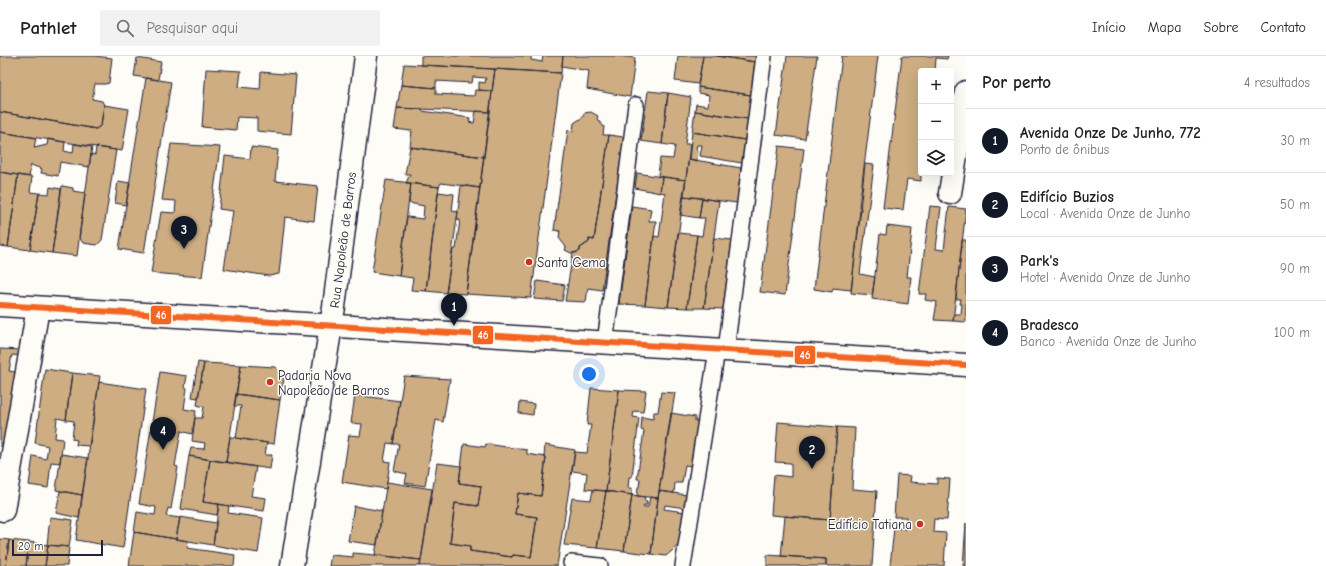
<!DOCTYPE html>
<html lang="pt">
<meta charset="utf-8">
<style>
:root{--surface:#fff;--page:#f2f2f2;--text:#202124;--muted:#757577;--line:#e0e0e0;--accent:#111827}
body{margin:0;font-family:"Comic Neue",sans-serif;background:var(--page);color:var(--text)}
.controls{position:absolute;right:12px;top:12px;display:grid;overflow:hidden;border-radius:4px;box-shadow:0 4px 16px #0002}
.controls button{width:36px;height:36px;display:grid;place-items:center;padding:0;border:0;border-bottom:1px solid var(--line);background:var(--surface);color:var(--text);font:20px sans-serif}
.scale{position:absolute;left:12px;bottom:10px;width:91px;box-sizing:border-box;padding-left:4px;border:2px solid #22223b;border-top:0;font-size:11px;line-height:14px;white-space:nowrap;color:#22223b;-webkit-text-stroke:3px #fdfcf7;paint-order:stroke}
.you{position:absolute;left:589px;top:318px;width:14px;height:14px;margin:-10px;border:3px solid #fff;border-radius:50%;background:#1a73e8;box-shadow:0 0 0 6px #1a73e833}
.badge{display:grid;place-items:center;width:26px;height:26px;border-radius:50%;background:var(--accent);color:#fff;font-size:13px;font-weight:700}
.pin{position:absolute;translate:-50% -33px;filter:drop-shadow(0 1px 2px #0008)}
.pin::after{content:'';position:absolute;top:21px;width:14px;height:12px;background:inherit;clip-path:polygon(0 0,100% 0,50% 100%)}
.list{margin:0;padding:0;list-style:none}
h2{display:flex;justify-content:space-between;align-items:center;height:52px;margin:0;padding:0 16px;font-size:17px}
h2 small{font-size:13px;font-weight:400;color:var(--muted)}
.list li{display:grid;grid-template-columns:26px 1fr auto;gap:12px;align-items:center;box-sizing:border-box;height:64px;padding:0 16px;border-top:1px solid var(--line)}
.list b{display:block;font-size:15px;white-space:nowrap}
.list p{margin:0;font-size:13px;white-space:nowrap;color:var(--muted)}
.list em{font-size:13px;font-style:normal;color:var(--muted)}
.icon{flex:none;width:22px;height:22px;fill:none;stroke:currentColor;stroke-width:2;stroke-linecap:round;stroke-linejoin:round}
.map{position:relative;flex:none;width:966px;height:510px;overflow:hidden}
header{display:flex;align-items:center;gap:24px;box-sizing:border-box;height:56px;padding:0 20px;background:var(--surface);border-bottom:1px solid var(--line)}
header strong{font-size:19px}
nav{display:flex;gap:22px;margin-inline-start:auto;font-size:14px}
.search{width:280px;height:36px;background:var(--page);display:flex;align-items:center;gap:10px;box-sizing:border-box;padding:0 14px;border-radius:4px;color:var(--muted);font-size:15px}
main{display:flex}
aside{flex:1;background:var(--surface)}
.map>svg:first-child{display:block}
.building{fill:#cdad81;stroke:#22223b}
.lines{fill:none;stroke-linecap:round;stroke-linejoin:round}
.service-casing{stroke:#22223b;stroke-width:18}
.minor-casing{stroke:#22223b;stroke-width:25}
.service{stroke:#fdfcf7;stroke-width:15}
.minor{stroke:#fdfcf7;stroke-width:22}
.bus-1-casing{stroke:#fdfcf7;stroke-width:9}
.bus-1{stroke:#f26522;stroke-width:6}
.poi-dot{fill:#c8321e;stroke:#fdfcf7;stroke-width:1.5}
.labels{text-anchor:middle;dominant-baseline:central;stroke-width:3;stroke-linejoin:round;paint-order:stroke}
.street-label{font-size:13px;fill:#22223b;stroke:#fdfcf7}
.poi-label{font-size:13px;fill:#22223b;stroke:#fdfcf7;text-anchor:start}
.line-badge{stroke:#fdfcf7;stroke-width:1.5}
.badge-label{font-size:11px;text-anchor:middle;font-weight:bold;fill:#fff}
</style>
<header>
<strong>Pathlet</strong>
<div class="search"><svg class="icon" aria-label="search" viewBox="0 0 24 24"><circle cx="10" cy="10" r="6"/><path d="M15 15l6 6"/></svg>Pesquisar aqui</div>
<nav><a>Início</a><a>Mapa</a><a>Sobre</a><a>Contato</a></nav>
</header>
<main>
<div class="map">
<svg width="966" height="510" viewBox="0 0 966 510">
<rect width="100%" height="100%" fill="#fdfcf7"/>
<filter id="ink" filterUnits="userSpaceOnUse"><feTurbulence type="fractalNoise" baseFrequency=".025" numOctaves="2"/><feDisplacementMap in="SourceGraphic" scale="8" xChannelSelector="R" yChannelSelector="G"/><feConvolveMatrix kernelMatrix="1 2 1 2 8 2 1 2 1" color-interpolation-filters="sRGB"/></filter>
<g filter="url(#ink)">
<path class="building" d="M 0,0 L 94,0 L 112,2 L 109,27 L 105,28 L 95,28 L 92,43 L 102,45 L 104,49 L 101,69 L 96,73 L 0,56 Z
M 421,0 L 531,0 L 531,4 L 542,6 L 543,0 L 563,0 L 561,17 L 421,9 Z
M 563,0 L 619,0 L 635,2 L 630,41 L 587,33 L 589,15 L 562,10 Z
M 678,0 L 703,0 L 698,28 L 675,25 Z
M 703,0 L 717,0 L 755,6 L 751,39 L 698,31 Z
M 717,0 L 756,0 L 755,6 Z
M 787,0 L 817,0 L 805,83 L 776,79 Z
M 842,0 L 878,0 L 859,151 L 861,152 L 851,234 L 833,232 L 832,236 L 814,233 Z
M 902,0 L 948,0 L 947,3 L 936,2 L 935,15 L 921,15 L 921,125 L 907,123 L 903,154 L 883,152 Z
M 137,2 L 161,6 L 158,24 L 134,20 Z
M 404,8 L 495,13 L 492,35 L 479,34 L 479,26 L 485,27 L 486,22 L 473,21 L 472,27 L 436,25 L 436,32 L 401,29 Z
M 206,13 L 241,15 L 239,31 L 260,33 L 261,16 L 296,19 L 291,78 L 257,75 L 257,62 L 237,61 L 236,74 L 202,71 Z
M 495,13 L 561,17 L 531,242 L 466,238 Z
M 146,22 L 171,26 L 144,197 L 119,193 Z
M 401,29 L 436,32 L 436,38 L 456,39 L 474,40 L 475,34 L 492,35 L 490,56 L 397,52 Z
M 698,31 L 751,39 L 748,63 L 695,55 L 696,48 L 708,50 L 709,39 L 698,37 Z
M 648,35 L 668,37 L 662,88 L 641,85 Z
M 668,37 L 691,41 L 685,88 L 690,88 L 686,124 L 658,120 L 660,102 L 673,103 L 675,90 L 662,88 Z
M 104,49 L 129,53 L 122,95 L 0,76 L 0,56 L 96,73 L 101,69 Z
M 397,52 L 422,53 L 422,55 L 470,62 L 469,66 L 474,67 L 476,55 L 490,56 L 484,101 L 410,91 L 412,75 L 394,73 Z
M 695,55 L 748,63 L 745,84 L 692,76 Z
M 591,56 L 598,60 L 597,63 L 604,71 L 603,79 L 609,79 L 594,184 L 589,183 L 589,186 L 580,192 L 580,195 L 575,197 L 571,197 L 565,194 L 566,191 L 559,182 L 560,175 L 554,174 L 568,74 L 573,75 L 574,67 L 583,61 L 584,57 Z
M 0,76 L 36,82 L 34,92 L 47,89 L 48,83 L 65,86 L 64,95 L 73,97 L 74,88 L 92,91 L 89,111 L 60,106 L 58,120 L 41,117 L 42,113 L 31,109 L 29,121 L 0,116 Z
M 692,76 L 745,84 L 742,107 L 700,100 L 702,89 L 697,89 L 696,94 L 698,95 L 697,105 L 689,103 Z
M 609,79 L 624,81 L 602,234 L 588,232 L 586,246 L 565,245 L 573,197 L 580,195 L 580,192 L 589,186 L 589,183 L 594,184 Z
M 171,88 L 220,91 L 202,221 L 151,217 L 161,156 L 175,157 L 176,145 L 162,144 Z
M 779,90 L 804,93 L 785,239 L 760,236 Z
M 96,91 L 116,94 L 102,184 L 97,189 L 83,187 L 79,181 L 91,98 L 95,99 Z
M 251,91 L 278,94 L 275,125 L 318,130 L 314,165 L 285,161 L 279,218 L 269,220 L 224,213 L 233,155 L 219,153 L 225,100 L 250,103 Z
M 410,91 L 484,101 L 480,132 L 441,127 L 439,131 L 406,127 L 410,118 L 405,118 Z
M 689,103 L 741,112 L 737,147 L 683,140 Z
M 865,108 L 874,109 L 860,218 L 875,221 L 872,239 L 851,237 Z
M 0,116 L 18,119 L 8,191 L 0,190 Z
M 637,117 L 662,121 L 660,137 L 635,132 Z
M 18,119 L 32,121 L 30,136 L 39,137 L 30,194 L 8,191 Z
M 662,121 L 686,124 L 668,251 L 645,249 L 654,180 L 659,181 L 665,137 L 660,136 Z
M 386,124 L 411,127 L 399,220 L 372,216 Z
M 118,125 L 130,127 L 126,149 L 115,147 Z
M 411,127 L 439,131 L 426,235 L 411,234 L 413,222 L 399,220 L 407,161 L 423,163 L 424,150 L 409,147 Z
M 461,129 L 480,132 L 466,238 L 446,237 L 453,193 L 456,193 L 460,164 L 457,164 Z
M 62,130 L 73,132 L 73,135 L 85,137 L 77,200 L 52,197 Z
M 50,131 L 61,133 L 52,197 L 30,194 L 39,137 L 49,138 Z
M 438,136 L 454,138 L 452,155 L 458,156 L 446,237 L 426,235 Z
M 683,140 L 702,142 L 699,162 L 680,159 Z
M 702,142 L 719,145 L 704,252 L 687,252 L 697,179 L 702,180 L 705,162 L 699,162 Z
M 632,150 L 651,153 L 649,165 L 656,165 L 645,249 L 619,248 Z
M 930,150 L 941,151 L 936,193 L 944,194 L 949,151 L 966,153 L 953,265 L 934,264 L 937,246 L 925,244 L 926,238 L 919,238 Z
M 887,170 L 912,173 L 907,221 L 911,221 L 908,248 L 872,243 L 880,178 L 886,179 Z
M 678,177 L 697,179 L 687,252 L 668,251 Z
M 714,182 L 732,184 L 723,253 L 704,252 Z
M 962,184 L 966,184 L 966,266 L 953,265 L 954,258 L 961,258 L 962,248 L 960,248 L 961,243 L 956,243 Z
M 537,225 L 565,229 L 562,245 L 534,243 Z
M 0,293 L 23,294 L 22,300 L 12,299 L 9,315 L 20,317 L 6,398 L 1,398 L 3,390 L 0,390 Z
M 198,306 L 204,307 L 198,342 L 192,341 Z
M 204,307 L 241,309 L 226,406 L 189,400 L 191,392 L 204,393 L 205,387 L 192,385 L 195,362 L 202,362 L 204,351 L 197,349 Z
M 241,309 L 275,311 L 284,323 L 280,344 L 236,338 Z
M 45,313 L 72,317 L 66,364 L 57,362 L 55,382 L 63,383 L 60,407 L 51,406 L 48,432 L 29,429 L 33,400 L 46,403 L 48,390 L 35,387 Z
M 160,316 L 187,320 L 185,331 L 187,332 L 184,353 L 196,355 L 192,378 L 181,375 L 175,410 L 178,411 L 171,453 L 168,452 L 166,460 L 180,462 L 176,483 L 134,476 L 137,456 L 155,459 L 156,451 L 139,448 Z
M 72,317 L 100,320 L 89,390 L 76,389 L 77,384 L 72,383 L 74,365 L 66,364 Z
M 404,320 L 450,323 L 443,366 L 436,364 L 425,430 L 405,427 L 407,418 L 394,415 L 399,388 L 393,388 Z
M 99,326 L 146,333 L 123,492 L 76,484 Z
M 591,332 L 619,334 L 606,435 L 585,433 L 587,417 L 572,415 L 575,396 L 587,397 L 591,369 L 587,369 Z
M 619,334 L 646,335 L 643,356 L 634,355 L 633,361 L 639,362 L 632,421 L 629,421 L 628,432 L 632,432 L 632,439 L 606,435 Z
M 661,336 L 675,337 L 658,442 L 637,440 L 638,431 L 639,431 L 640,423 L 637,423 L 644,375 L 641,374 L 642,361 L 653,363 L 654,356 L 658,356 Z
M 236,338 L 280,344 L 274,388 L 236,382 L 241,350 L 234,350 Z
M 355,339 L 400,345 L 393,388 L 387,387 L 384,405 L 390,406 L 386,433 L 342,426 L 349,379 L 360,380 L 362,368 L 351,367 Z
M 520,346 L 534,348 L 533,359 L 519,357 Z
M 671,357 L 695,361 L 695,365 L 698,365 L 691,410 L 685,409 L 682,427 L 675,427 L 674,437 L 659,435 Z
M 778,366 L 837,371 L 830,464 L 771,459 L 774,419 L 791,421 L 791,407 L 775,406 Z
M 837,371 L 855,372 L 852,433 L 877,435 L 872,510 L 826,510 L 826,503 L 781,500 L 785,460 L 830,464 Z
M 230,381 L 267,387 L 265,399 L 272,399 L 270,413 L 226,406 Z
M 464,388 L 485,391 L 486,388 L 527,394 L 527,398 L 546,401 L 541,440 L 518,437 L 515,458 L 537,461 L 531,501 L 513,499 L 512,501 L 470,495 L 470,490 L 450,487 L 455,447 L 478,450 L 481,430 L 459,427 Z
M 545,389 L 575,394 L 557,510 L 420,510 L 437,407 L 461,410 L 459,427 L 481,430 L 478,450 L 455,447 L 450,487 L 470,490 L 470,495 L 512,501 L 513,499 L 531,501 L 537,461 L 515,458 L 518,437 L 541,440 L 546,401 L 544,401 Z
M 61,398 L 88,402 L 82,439 L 56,434 Z
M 189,400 L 210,404 L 203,446 L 219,448 L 217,459 L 181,453 Z
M 210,404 L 256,411 L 251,440 L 266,442 L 264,455 L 203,446 Z
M 897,419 L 911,420 L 910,426 L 937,428 L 937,422 L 950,423 L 947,464 L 934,463 L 933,476 L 946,477 L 944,510 L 890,510 L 894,472 L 906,473 L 906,461 L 894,461 Z
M 387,426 L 432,433 L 421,504 L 375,499 Z
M 593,434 L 606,435 L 597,492 L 564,489 L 572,442 L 591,444 Z
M 60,435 L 82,439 L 79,462 L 56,457 Z
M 606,435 L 632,439 L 624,495 L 597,492 Z
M 659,435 L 687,439 L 685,452 L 665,449 L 664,453 L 684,456 L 680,488 L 666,500 L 651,498 Z
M 632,439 L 645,441 L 644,444 L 647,445 L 647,449 L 644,449 L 643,451 L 648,451 L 650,441 L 658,442 L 651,498 L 624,495 Z
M 219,448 L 229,450 L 228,457 L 263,462 L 258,497 L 213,489 Z
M 354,450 L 382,455 L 377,489 L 348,485 Z
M 50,461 L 73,464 L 69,491 L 47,489 Z
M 180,461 L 216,467 L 213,489 L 176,483 Z
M 966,467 L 966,510 L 963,510 Z
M 134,476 L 188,485 L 187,492 L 235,499 L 234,510 L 129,510 Z
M 0,483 L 9,484 L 6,510 L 0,510 Z
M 9,484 L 29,486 L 26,510 L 6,510 Z
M 29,486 L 48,489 L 45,510 L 26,510 Z
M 48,489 L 69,491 L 67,510 L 45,510 Z
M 353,497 L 375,499 L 421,504 L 420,510 L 329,510 L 331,499 L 353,501 Z
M 767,499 L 826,503 L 826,510 L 767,510 Z"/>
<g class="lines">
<g class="service-casing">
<path id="service" d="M 605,287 L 636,49
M 726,294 L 764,0
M 571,507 L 600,510
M 683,510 L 717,294"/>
</g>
<g class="minor-casing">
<g id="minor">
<path d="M 950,137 L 966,36"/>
<path d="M 0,249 L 966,309"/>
<path d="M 3,454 L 38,252"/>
<path id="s1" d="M 292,510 L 334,251 L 366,0"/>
</g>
</g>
<use href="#service" class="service"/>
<use href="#minor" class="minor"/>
<g class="bus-1-casing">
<path id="bus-1" d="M 0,249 L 966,309"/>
</g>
<use href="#bus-1" class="bus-1"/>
</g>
</g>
<g class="poi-dot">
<circle cx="529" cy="206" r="4"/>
<circle cx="270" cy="326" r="4"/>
<circle cx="920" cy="468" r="4"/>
</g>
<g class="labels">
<g class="street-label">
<text stroke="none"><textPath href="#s1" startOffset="330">Rua Napoleão de Barros</textPath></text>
</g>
<g class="poi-label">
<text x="537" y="206">Santa Gema</text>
<text x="278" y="319">Padaria Nova<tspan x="278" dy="15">Napoleão de Barros</tspan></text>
<text x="912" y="468" text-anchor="end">Edifício Tatiana</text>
</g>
</g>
<g class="line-badge">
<rect x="150" y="249" width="22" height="20" rx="4" fill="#f26522"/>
<rect x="472" y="269" width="22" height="20" rx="4" fill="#f26522"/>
<rect x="794" y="289" width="22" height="20" rx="4" fill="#f26522"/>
</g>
<g class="badge-label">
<text x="161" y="263">46</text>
<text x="483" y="283">46</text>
<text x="805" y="303">46</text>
</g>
</svg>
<div class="controls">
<button>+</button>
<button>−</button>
<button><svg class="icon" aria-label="layers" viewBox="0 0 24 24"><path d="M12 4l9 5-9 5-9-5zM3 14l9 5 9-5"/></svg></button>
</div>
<div class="scale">20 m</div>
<div class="you"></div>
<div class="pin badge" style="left:454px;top:270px">1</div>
<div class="pin badge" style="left:812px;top:413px">2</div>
<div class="pin badge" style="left:184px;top:193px">3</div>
<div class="pin badge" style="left:163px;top:394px">4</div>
</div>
<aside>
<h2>Por perto<small>4 resultados</small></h2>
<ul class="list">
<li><span class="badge">1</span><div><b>Avenida Onze De Junho, 772</b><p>Ponto de ônibus</p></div><em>30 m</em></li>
<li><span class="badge">2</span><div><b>Edifício Buzios</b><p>Local · Avenida Onze de Junho</p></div><em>50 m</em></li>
<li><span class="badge">3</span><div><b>Park's</b><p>Hotel · Avenida Onze de Junho</p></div><em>90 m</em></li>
<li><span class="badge">4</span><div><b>Bradesco</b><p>Banco · Avenida Onze de Junho</p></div><em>100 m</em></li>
</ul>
</aside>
</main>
